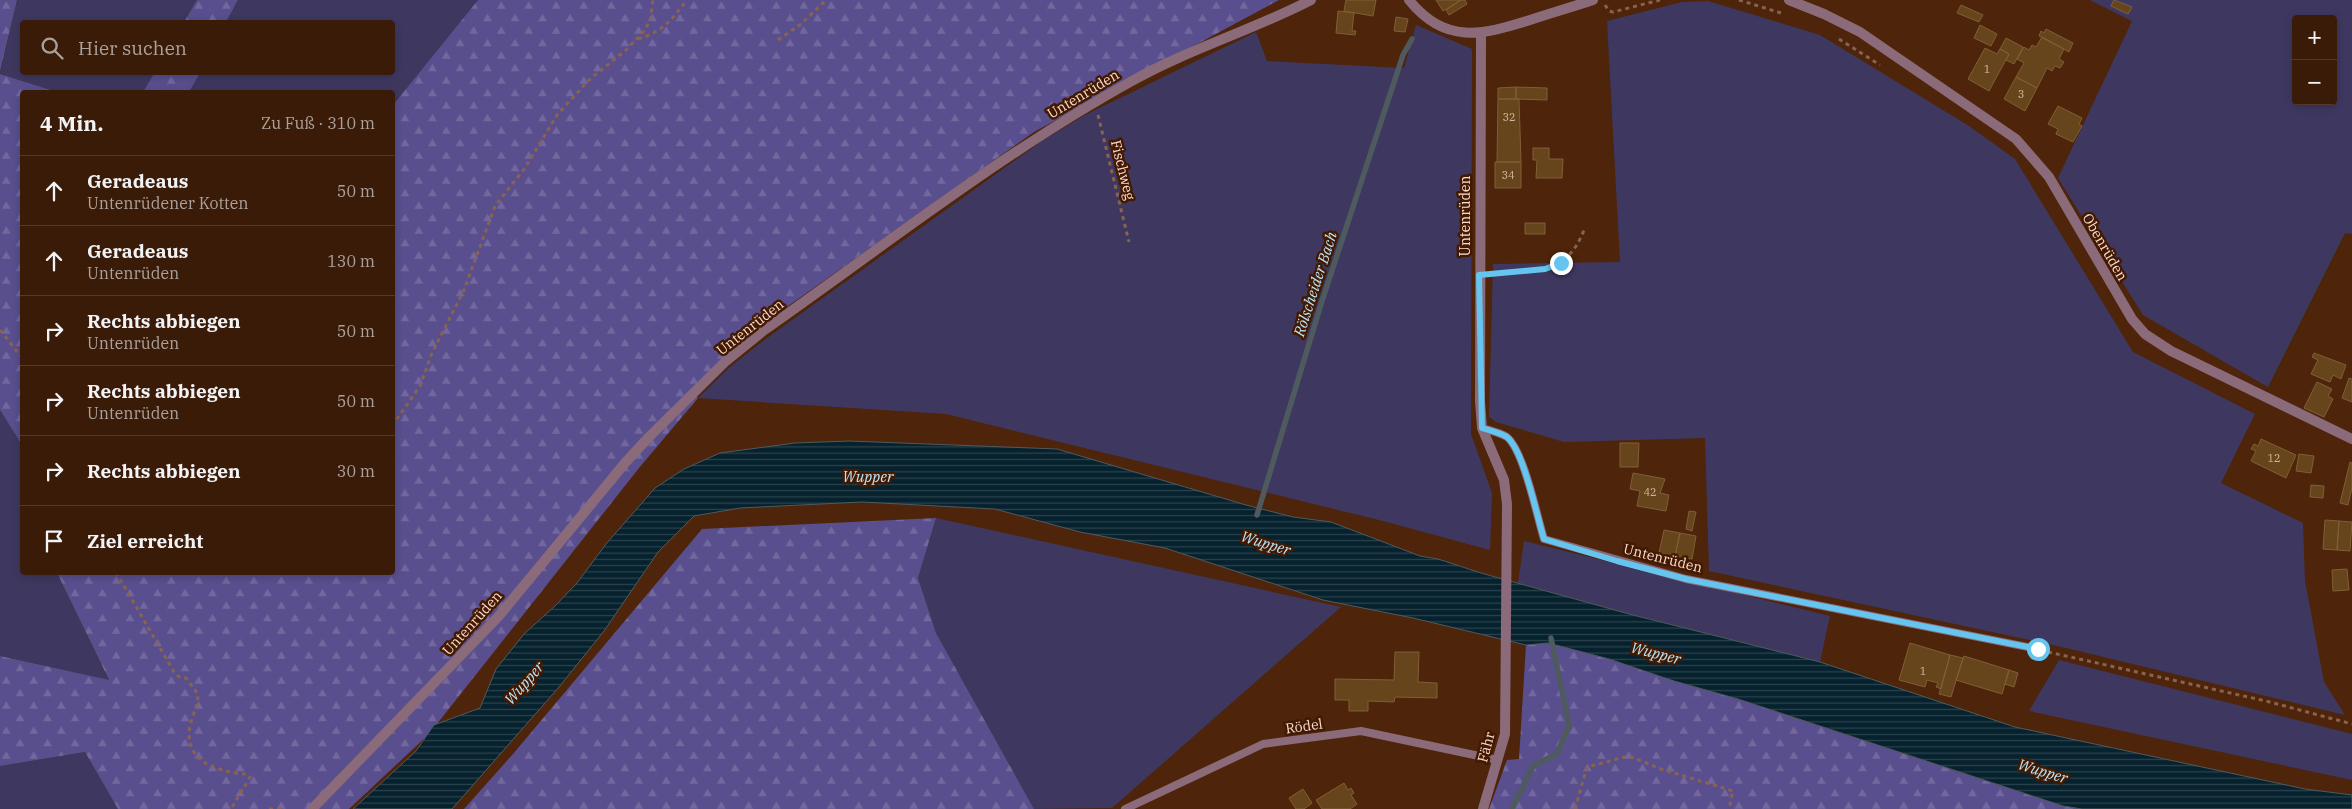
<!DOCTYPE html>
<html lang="de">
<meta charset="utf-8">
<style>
:root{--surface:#3a1b08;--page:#452816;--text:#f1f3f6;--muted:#aba19c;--line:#543929}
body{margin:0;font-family:"IBM Plex Serif",serif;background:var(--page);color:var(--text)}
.controls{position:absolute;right:15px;top:15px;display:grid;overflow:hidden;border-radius:5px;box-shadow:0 2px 8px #0003}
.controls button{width:45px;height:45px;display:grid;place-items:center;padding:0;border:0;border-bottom:1px solid var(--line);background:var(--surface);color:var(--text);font:25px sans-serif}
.stop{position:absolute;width:15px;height:15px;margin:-11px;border:4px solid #65c5ee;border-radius:50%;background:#fff}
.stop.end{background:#65c5ee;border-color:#fff;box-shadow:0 1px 5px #0008}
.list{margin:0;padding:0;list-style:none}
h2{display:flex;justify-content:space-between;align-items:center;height:65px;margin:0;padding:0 20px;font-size:21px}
h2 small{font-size:16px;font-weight:400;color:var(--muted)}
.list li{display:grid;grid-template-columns:32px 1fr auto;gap:15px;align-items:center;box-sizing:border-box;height:70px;padding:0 20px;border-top:1px solid var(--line)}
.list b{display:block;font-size:19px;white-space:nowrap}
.list p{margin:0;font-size:16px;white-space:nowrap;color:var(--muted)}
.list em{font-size:16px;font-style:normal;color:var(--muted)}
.icon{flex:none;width:28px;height:28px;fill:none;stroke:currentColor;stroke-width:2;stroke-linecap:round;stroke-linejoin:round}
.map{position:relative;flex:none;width:2352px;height:809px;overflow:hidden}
.search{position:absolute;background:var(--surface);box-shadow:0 2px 8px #0003;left:20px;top:20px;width:375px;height:55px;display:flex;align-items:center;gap:12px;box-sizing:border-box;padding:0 18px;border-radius:5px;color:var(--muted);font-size:19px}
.panel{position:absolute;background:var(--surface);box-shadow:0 2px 8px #0003;left:20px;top:90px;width:375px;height:485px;border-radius:5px}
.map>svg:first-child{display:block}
.green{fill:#3e3860;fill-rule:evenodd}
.forest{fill:url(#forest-firs)}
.water{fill:url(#water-rules);stroke:#4f5a5e}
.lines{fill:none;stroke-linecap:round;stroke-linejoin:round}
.stream{stroke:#4f5a5e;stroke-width:5.5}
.building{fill:#66451c;stroke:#815e36}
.path{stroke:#88634e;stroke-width:3;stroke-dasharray:4 4;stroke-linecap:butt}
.service{stroke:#8b6b7a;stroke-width:8}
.minor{stroke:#8b6b7a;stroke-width:10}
.route{stroke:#65c5ee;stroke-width:6}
.labels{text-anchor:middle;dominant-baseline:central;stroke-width:5;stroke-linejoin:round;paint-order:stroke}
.number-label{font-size:11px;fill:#d4b7a2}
.street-label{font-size:14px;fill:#f9ddcf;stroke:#431a01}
.water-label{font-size:15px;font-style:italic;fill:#bbe6fa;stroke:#431a01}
</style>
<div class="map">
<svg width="2352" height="809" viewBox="0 0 2352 809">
<defs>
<pattern id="forest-firs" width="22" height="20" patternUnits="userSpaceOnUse" patternTransform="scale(1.25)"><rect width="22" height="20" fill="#594f8e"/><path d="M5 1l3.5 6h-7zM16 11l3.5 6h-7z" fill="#72689d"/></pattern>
<pattern id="water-rules" width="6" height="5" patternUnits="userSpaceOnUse" patternTransform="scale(1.25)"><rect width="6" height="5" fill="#06222e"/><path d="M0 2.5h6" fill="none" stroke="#2b424b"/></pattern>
</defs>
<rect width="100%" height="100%" fill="#4e240b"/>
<path class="green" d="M 17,0 L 197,0 L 184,22 L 22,22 L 22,72 L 155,73 L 143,92 L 57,92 L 0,74 Z
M 238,0 L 478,0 L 393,105 L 392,92 L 189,92 L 200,73 L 392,72 L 392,22 L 226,22 Z
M 2090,0 L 2352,0 L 2352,234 L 2345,233 L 2268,387 L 2143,315 L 2058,178 L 2132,21 ZM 2296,19 L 2333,19 L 2333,101 L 2296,101 Z
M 1708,1 L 1820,35 L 1969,126 L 2015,159 L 2133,352 L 2255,414 L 2221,483 L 2303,523 L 2305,581 L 2324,682 L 2345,715 L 2066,648 L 1709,571 L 1705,438 L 1564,442 L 1496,422 L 1489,417 L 1493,264 L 1620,262 L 1607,21 L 1682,2 Z
M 1416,25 L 1472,49 L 1471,434 L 1492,493 L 1490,550 L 1383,521 L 946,414 L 698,398 L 731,366 L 767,338 L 1042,141 L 1085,115 L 1256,32 L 1267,61 L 1404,68 Z
M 0,410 L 22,445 L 22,572 L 57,573 L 109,681 L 0,656 Z
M 936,518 L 1341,607 L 1112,808 L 1034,809 L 936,633 L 918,578 Z
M 1524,541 L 1830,616 L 1820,662 L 1629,614 L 1518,583 Z
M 2059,660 L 2352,734 L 2352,780 L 2029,711 Z
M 85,752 L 118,809 L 0,809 L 0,766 Z"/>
<path class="forest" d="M 0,0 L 17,0 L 0,72 Z
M 197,0 L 238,0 L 226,22 L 184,22 Z
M 478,0 L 1279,0 L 1034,132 L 760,326 L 691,390 L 698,398 L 639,468 L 429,734 L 349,809 L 118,809 L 85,752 L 0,766 L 0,656 L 109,680 L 57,573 L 392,572 L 393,105 Z
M 155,72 L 200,72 L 200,73 L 189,92 L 143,92 Z
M 0,74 L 57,92 L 22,92 L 22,445 L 0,410 Z
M 936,518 L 918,578 L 936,633 L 1034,809 L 464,809 L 513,754 L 702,529 Z
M 1548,643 L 1609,659 L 1674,681 L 1738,699 L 2063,806 L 2082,809 L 1489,809 L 1507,760 L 1519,759 L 1526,645 Z"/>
<path class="water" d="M 849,441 L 1057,449 L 1246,505 L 1293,517 L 1331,522 L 1420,556 L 1438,559 L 1481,573 L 1629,614 L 1820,662 L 2015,727 L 2305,789 L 2352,795 L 2352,809 L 2082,809 L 2063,806 L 1738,699 L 1674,681 L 1609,659 L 1548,643 L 1526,645 L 1413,618 L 1323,600 L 1165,548 L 1080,532 L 995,509 L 862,502 L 740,508 L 694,516 L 658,552 L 604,631 L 559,687 L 452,809 L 353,809 L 416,751 L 434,725 L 480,708 L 496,669 L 524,634 L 555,606 L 577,583 L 606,544 L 655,488 L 684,469 L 720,453 L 795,443 Z"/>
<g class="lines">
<path class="stream" d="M 1257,515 L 1322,301 L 1403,55 L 1412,39
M 1512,809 L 1533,766 L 1557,754 L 1569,725 L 1551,638"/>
</g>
<path class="building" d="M 1346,0 L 1376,0 L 1373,16 L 1344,11 Z
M 1436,0 L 1461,0 L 1443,11 Z
M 1461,0 L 1465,0 L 1467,4 L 1449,15 L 1446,10 Z
M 2114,0 L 2132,7 L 2128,14 L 2111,6 Z
M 1961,5 L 1983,15 L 1979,22 L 1957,13 Z
M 1338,11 L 1354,13 L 1352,31 L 1356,31 L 1355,35 L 1336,33 Z
M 1396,17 L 1408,19 L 1405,32 L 1394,31 Z
M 1980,25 L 1997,34 L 1991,46 L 1974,38 Z
M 2046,29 L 2073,43 L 2069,52 L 2039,36 L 2041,31 L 2044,33 Z
M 2042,37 L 2064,49 L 2059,59 L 2064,62 L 2060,68 L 2055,66 L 2052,71 L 2047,68 L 2037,88 L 2016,77 L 2024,63 L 2017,59 L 2024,47 L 2029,50 L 2032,45 L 2036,47 Z
M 2006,38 L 2023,47 L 2014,64 L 2006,60 L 2009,54 L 2000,49 Z
M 1985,48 L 1997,54 L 2000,49 L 2009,54 L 1989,91 L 1968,79 Z
M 2016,77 L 2037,88 L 2025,111 L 2004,99 Z
M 1516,87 L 1516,99 L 1498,99 L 1498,88 Z
M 1516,87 L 1547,88 L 1547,100 L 1516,99 Z
M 1498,99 L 1519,99 L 1521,162 L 1497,162 Z
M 2058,106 L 2082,118 L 2079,124 L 2082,126 L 2073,142 L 2056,134 L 2058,129 L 2048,124 Z
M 1533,148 L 1549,148 L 1549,159 L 1563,159 L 1562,178 L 1536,178 L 1537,160 L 1533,160 Z
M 1495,162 L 1521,162 L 1521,188 L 1495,188 Z
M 1525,223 L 1545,223 L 1545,234 L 1525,234 Z
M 2314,353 L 2346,365 L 2341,379 L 2333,375 L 2330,382 L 2311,374 L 2318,360 L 2312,357 Z
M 2349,378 L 2352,379 L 2352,402 L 2342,398 Z
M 2317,382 L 2332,389 L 2328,396 L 2333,399 L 2324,417 L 2304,408 Z
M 2261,439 L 2296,455 L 2286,478 L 2251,461 L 2256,451 L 2251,449 L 2254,444 L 2258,446 Z
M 1620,443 L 1639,443 L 1638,467 L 1620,467 Z
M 2299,454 L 2314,456 L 2311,473 L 2296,471 Z
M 2350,462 L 2352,463 L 2352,488 L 2348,505 L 2340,503 Z
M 1633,473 L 1665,479 L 1660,493 L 1669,495 L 1666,511 L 1637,506 L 1640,491 L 1630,489 Z
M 2311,485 L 2324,486 L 2323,498 L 2310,497 Z
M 1689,511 L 1696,512 L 1692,531 L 1686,529 Z
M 2325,520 L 2339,521 L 2337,550 L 2323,549 Z
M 2339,521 L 2352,522 L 2350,551 L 2337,550 Z
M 1664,530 L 1680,533 L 1675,556 L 1659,553 Z
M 1680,533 L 1696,536 L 1692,559 L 1675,556 Z
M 2347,569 L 2349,590 L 2333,591 L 2332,570 Z
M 1910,643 L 1950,655 L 1941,689 L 1936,687 L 1938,683 L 1927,680 L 1925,687 L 1899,680 Z
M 1395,652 L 1419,652 L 1418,682 L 1437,683 L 1437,698 L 1395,697 L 1394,702 L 1368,701 L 1368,711 L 1349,711 L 1349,700 L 1335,700 L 1335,679 L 1394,680 Z
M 1950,655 L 1963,658 L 1951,697 L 1939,694 Z
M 1964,656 L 2009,670 L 2002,694 L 1956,680 Z
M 2009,670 L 2018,673 L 2014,687 L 2005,684 Z
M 1344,783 L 1348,790 L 1351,788 L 1354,793 L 1351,795 L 1357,804 L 1350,809 L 1322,809 L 1316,800 Z
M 1303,789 L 1312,803 L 1304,809 L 1296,809 L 1289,798 Z"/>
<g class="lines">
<path class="path" d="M 1739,0 L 1781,13
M 1605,5 L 1609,11 L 1613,12 L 1660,0
M 638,39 C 664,31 671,20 687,0
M 1839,39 L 1880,65
M 778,40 L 801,24 L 826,0
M 1098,115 L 1129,242
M 1494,274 C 1537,270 1566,276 1584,230
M 0,330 L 22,358
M 392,426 L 420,386 L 432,353 L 464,290 L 495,206 L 525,168 L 557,115 L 589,80 L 626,50 L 644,31 L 650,21 L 653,0
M 116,572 L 174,672 L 179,677 L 186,678 L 198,694 C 198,709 189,720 189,735 C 190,762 214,769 236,773 C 242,774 246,773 250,777 L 231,809
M 2048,652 L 2266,701 L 2352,724
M 269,809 L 281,809
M 1575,809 L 1587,767 L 1629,756 L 1661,769 L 1733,791 L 1729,809"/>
<path class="service" d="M 1482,428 C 1489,430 1501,433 1507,437 C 1524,451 1537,517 1544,539 L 1686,579 L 2038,649
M 1125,809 L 1263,744 L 1361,731 L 1498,760"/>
<path class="minor" d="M 1409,0 C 1445,45 1482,35 1530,20 C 1551,13 1572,7 1593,0
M 1789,0 L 1824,14 L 1860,32 L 2016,139 L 2049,177 L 2132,319 L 2145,334 L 2171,351 L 2352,439
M 1481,33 L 1480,401 L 1482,428 L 1504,480 L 1507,504 L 1505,734 L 1483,809
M 312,809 L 498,617 L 625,463 L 649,437 L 726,361 L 763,331 C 884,246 1002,153 1132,81 C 1189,49 1253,30 1311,0"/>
</g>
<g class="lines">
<path class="route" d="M 1561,263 L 1545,269 L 1479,275 L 1482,428 C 1489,430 1501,433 1507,437 C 1524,451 1537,517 1544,539 L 1617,561 L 1686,579 L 2038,649"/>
</g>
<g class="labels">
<g class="number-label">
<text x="1987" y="69">1</text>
<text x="2021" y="94">3</text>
<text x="1509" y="117">32</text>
<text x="1508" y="175">34</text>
<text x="2274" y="458">12</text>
<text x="1650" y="492">42</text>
<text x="1923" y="671">1</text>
</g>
<g class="street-label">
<text transform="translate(1083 94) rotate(-31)">Untenrüden</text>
<text transform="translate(1123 170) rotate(76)">Fischweg</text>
<text transform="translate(1465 216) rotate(-90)">Untenrüden</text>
<text transform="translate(2105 247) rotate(60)">Obenrüden</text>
<text transform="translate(750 327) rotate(-38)">Untenrüden</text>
<text transform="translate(1663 558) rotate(14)">Untenrüden</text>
<text transform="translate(472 623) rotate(-48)">Untenrüden</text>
<text transform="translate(1304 726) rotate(-8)">Rödel</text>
<text transform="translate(1486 747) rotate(-75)">Fähr</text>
</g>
<g class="water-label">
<text transform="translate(1315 284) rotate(-72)">Rölscheider Bach</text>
<text x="868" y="476">Wupper</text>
<text transform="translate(1266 543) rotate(17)">Wupper</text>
<text transform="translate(1656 653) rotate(14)">Wupper</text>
<text transform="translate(524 683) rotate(-49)">Wupper</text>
<text transform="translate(2043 771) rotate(17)">Wupper</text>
</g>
</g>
</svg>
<div class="controls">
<button>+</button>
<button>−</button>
</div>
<div class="stop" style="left:2038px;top:649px"></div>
<div class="stop end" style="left:1561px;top:263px"></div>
<div class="search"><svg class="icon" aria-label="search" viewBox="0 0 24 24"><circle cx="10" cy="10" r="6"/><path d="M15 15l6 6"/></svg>Hier suchen</div>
<section class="panel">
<h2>4 Min.<small>Zu Fuß · 310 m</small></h2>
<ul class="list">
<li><svg class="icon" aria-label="ahead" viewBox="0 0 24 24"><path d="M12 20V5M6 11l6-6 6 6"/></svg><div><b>Geradeaus</b><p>Untenrüdener Kotten</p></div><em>50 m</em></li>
<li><svg class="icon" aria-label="ahead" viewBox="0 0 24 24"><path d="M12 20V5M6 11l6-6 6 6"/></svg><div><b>Geradeaus</b><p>Untenrüden</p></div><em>130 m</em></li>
<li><svg class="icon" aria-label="right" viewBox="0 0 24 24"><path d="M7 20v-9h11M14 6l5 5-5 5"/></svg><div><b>Rechts abbiegen</b><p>Untenrüden</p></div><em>50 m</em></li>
<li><svg class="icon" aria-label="right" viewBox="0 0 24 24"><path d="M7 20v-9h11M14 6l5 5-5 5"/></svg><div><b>Rechts abbiegen</b><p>Untenrüden</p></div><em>50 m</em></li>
<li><svg class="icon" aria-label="right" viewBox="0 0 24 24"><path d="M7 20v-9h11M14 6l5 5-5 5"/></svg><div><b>Rechts abbiegen</b></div><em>30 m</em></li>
<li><svg class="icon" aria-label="arrive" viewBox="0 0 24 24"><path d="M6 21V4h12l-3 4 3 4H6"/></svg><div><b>Ziel erreicht</b></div></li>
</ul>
</section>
</div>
